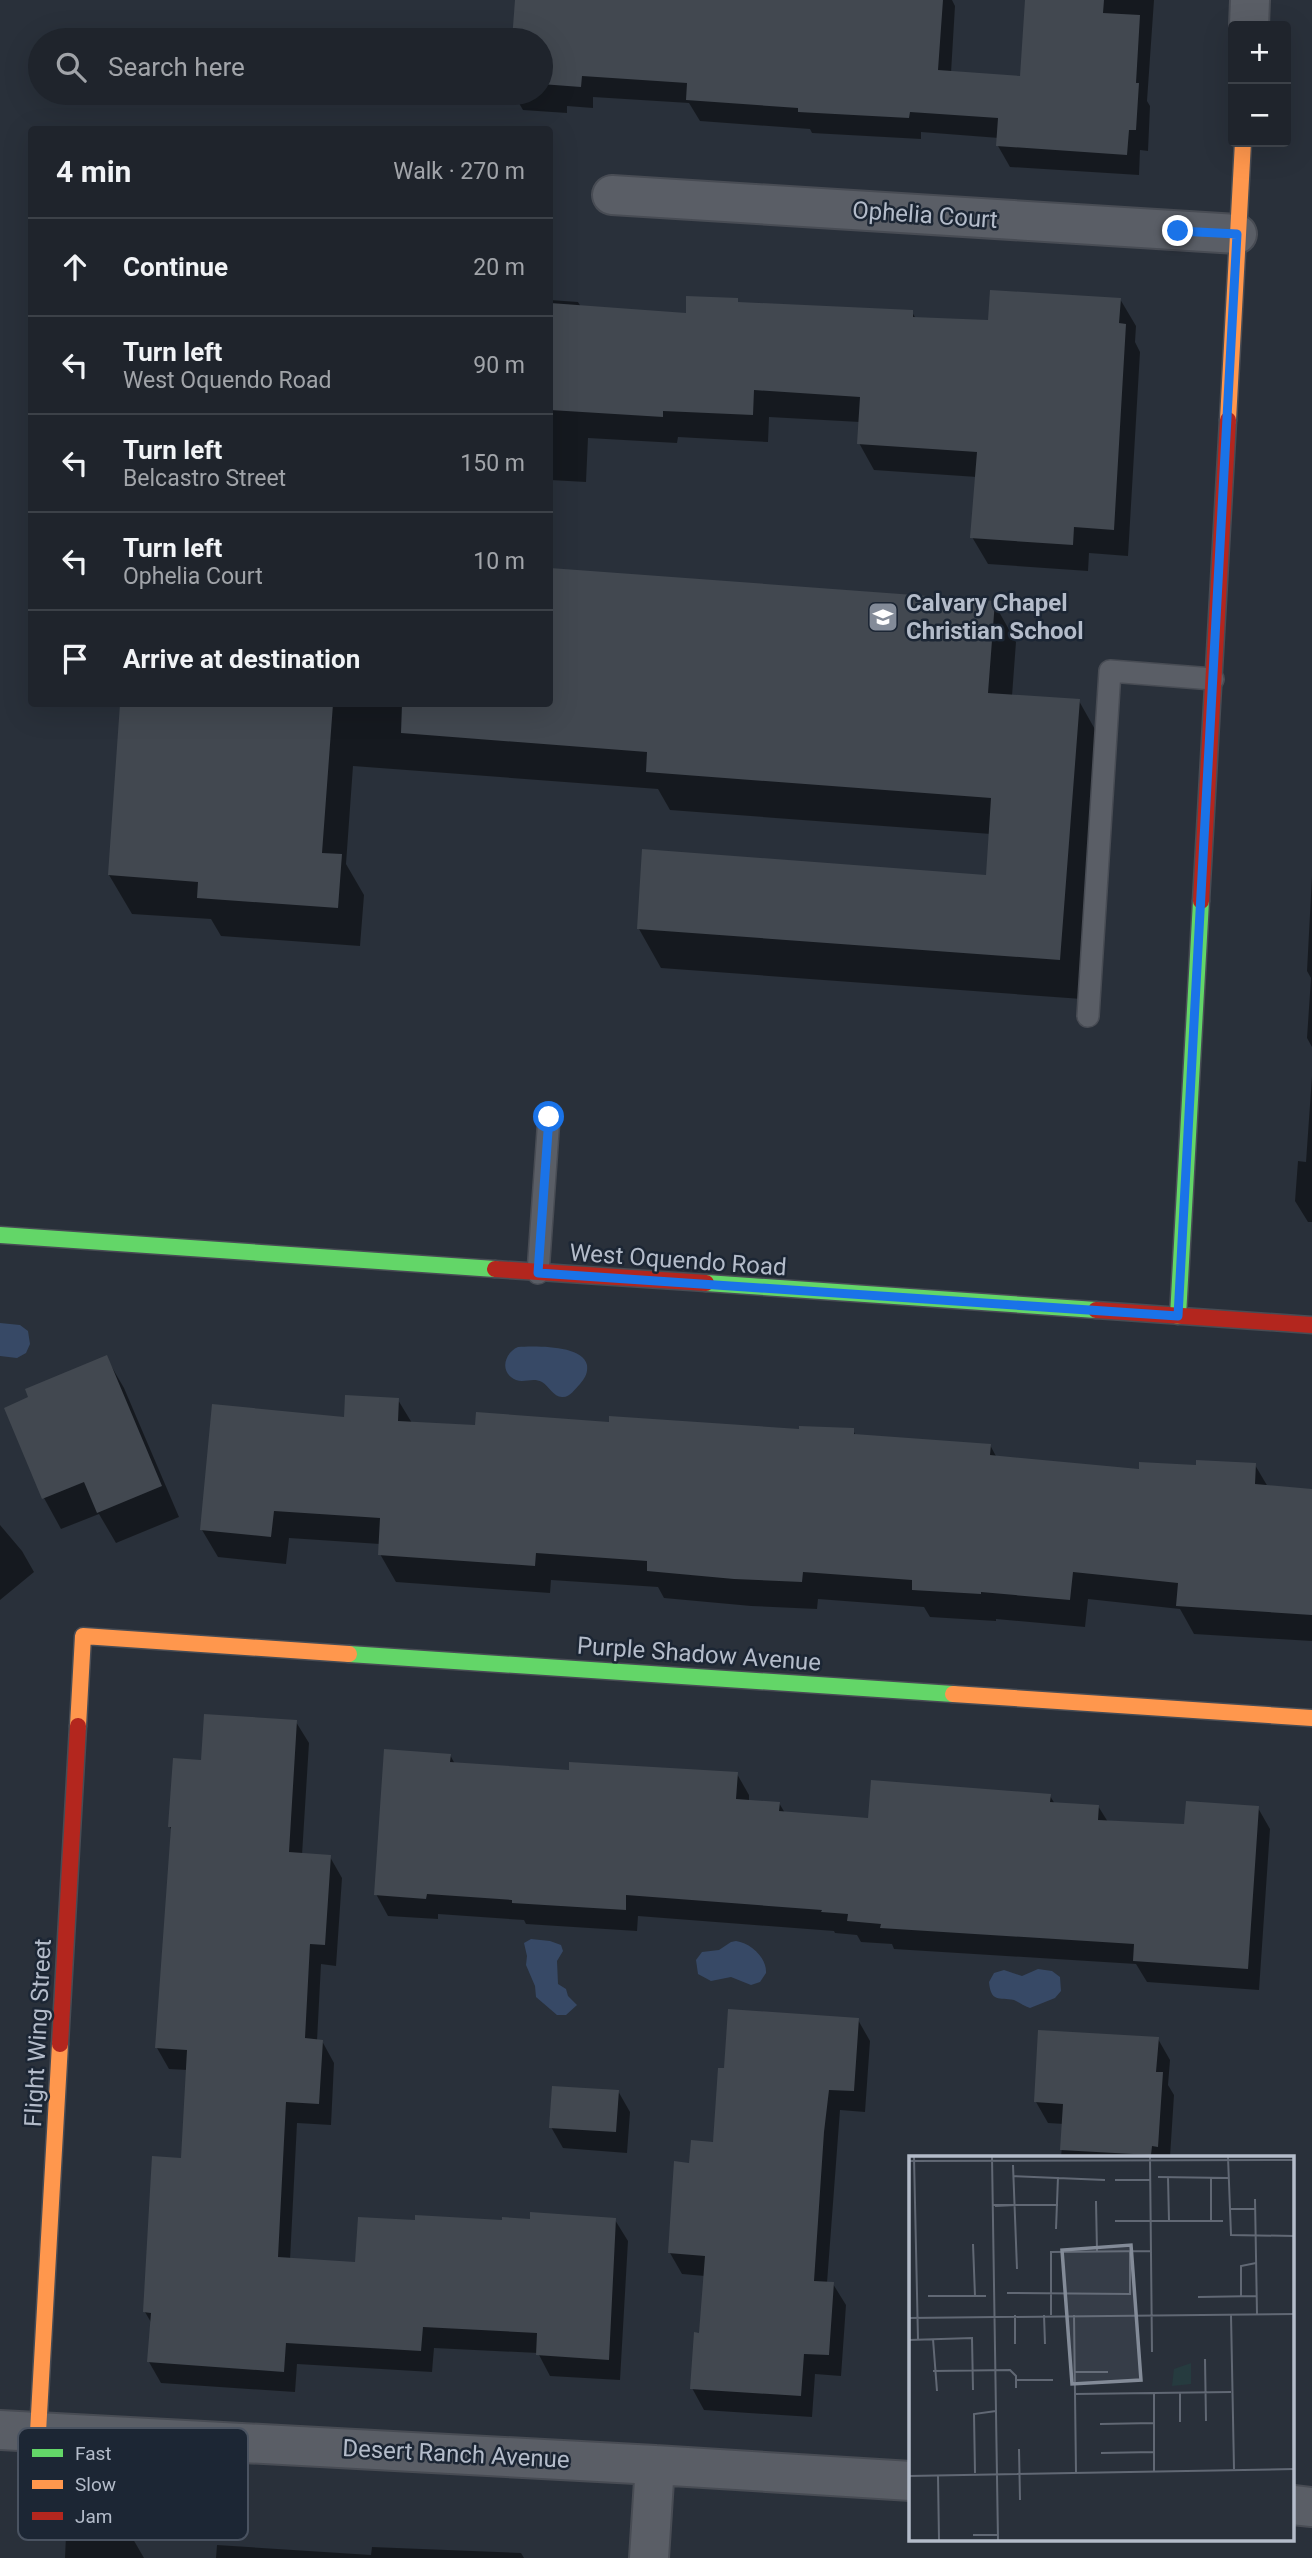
<!DOCTYPE html>
<meta charset="utf-8">
<style>
:root{--surface:#1f242c;--page:#272c34;--text:#f1f3f6;--muted:#a1a4a9;--line:#3c4148}
body{margin:0;font-family:Roboto,sans-serif;background:var(--page);color:var(--text)}
.controls{position:absolute;right:21px;top:21px;display:grid;overflow:hidden;border-radius:7px;box-shadow:0 7px 28px #0002}
.controls button{width:63px;height:63px;display:grid;place-items:center;padding:0;border:0;border-bottom:2px solid var(--line);background:var(--surface);color:var(--text);font:35px sans-serif}
.stop{position:absolute;width:21px;height:21px;margin:-16px;border:5px solid #1a73e8;border-radius:50%;background:#fff}
.stop.end{background:#1a73e8;border-color:#fff;box-shadow:0 2px 7px #0008}
.list{margin:0;padding:0;list-style:none}
h2{display:flex;justify-content:space-between;align-items:center;height:91px;margin:0;padding:0 28px;font-size:30px}
h2 small{font-size:23px;font-weight:400;color:var(--muted)}
.list li{display:grid;grid-template-columns:46px 1fr auto;gap:21px;align-items:center;box-sizing:border-box;height:98px;padding:0 28px;border-top:2px solid var(--line)}
.list b{display:block;font-size:26px;white-space:nowrap}
.list p{margin:0;font-size:23px;white-space:nowrap;color:var(--muted)}
.list em{font-size:23px;font-style:normal;color:var(--muted)}
.icon{flex:none;width:38px;height:38px;fill:none;stroke:currentColor;stroke-width:2;stroke-linecap:round;stroke-linejoin:round}
.map{position:relative;flex:none;width:1312px;height:2558px;overflow:hidden}
.search{position:absolute;background:var(--surface);box-shadow:0 7px 28px #0002;left:28px;top:28px;width:525px;height:77px;display:flex;align-items:center;gap:18px;box-sizing:border-box;padding:0 24px;border-radius:38px;color:var(--muted);font-size:26px}
.panel{position:absolute;background:var(--surface);box-shadow:0 7px 28px #0002;left:28px;top:126px;width:525px;height:581px;border-radius:7px}
.map>svg:first-child{display:block}
.water{fill:#374966}
.shadow{fill:#0007}
.building{fill:#424850}
.lines{fill:none;stroke-linecap:round;stroke-linejoin:round}
.lane-casing{stroke:#484c54;stroke-width:24}
.street-casing{stroke:#484c54;stroke-width:42}
.fast-casing{stroke:#484c54;stroke-width:19}
.slow-casing{stroke:#484c54;stroke-width:19}
.jam-casing{stroke:#484c54;stroke-width:19}
.lane{stroke:#5a5e66;stroke-width:21}
.street{stroke:#5a5e66;stroke-width:38}
.fast{stroke:#63d668;stroke-width:16}
.slow{stroke:#ff974d;stroke-width:16}
.jam{stroke:#b3261e;stroke-width:16}
.route{stroke:#1a73e8;stroke-width:9}
.labels{text-anchor:middle;dominant-baseline:central;stroke-width:5;stroke-linejoin:round;paint-order:stroke}
.street-label{font-size:24px;fill:#b4bcca;stroke:#1c2634}
.poi-label{font-size:24px;font-weight:bold;fill:#b4bcca;stroke:#1c2634;text-anchor:start}
.inset-road{fill:none;stroke:#616874;stroke-width:2}
.view{fill:#838b98;fill-opacity:0.15;stroke:#838b98;stroke-width:3.5}
.inset-edge{fill:none;stroke:#b4bcca;stroke-width:3.5}
.key{fill:#1c2634;stroke:#4a5361;stroke-width:2}
.key-label{font-size:19px;fill:#b4bcca}
</style>
<div class="map">
<svg width="1312" height="2558" viewBox="0 0 1312 2558">
<rect width="100%" height="100%" fill="#29303a"/>
<path class="water" d="M 0,1323 L 20,1325 L 28,1331 L 30,1344 L 26,1353 L 17,1358 L 0,1356 Z
M 518,1347 C 535,1346 583,1345 587,1365 C 588,1373 585,1378 580,1384 C 575,1389 570,1397 563,1397 C 554,1398 549,1386 542,1382 C 533,1377 525,1383 516,1380 C 499,1373 504,1353 518,1347 Z
M 531,1939 L 550,1941 L 561,1945 L 563,1951 L 557,1961 L 558,1984 L 566,1989 L 568,1996 L 577,2005 L 566,2015 L 557,2015 L 536,1997 L 535,1986 L 526,1965 L 527,1956 L 524,1943 Z
M 736,1941 C 751,1943 767,1958 766,1973 L 760,1982 L 751,1985 L 731,1977 L 711,1981 L 698,1974 L 696,1960 L 702,1952 L 719,1950 L 731,1942 Z
M 1038,1969 L 1052,1971 L 1060,1977 L 1061,1991 L 1055,1998 L 1030,2008 C 1024,2006 1019,2002 1014,2000 C 999,1997 991,2003 989,1982 L 994,1973 L 1004,1970 L 1022,1976 Z"/>
<path class="shadow" d="M 516,0 L 952,0 L 955,6 L 951,73 L 1021,77 L 1027,0 L 1154,0 L 1147,101 L 1150,106 L 1148,151 L 1140,150 L 1139,175 L 1010,167 L 998,146 L 999,138 L 921,132 L 921,139 L 812,133 L 810,129 L 700,121 L 689,103 L 593,97 L 593,108 L 567,106 L 567,113 L 523,110 L 513,93 L 541,93 L 541,40 L 514,40 Z
M 1120,299 L 1136,326 L 1135,342 L 1140,352 L 1128,556 L 1089,553 L 1088,571 L 988,564 L 972,537 L 977,477 L 874,470 L 859,443 L 860,422 L 769,417 L 768,442 L 678,437 L 677,443 L 588,438 L 586,482 L 550,480 L 550,300 L 578,302 L 581,307 L 687,314 L 737,300 L 739,304 L 912,312 L 916,319 L 990,322 Z
M 550,569 L 994,603 L 1016,642 L 1012,696 L 1079,701 L 1101,740 L 1082,999 L 661,968 L 639,929 L 988,877 L 991,834 L 670,810 L 658,789 L 353,766 L 346,864 L 364,895 L 360,946 L 221,936 L 211,919 L 132,914 L 109,875 L 122,704 L 550,704 Z
M 1312,876 L 1312,1047 L 1307,1038 L 1311,978 L 1307,971 Z
M 1312,1076 L 1312,1222 L 1308,1222 L 1295,1201 L 1298,1161 L 1306,1162 Z
M 106,1357 L 124,1388 L 179,1517 L 116,1543 L 99,1514 L 61,1529 L 44,1498 Z
M 398,1400 L 412,1423 L 477,1427 L 611,1424 L 800,1431 L 853,1430 L 856,1436 L 990,1445 L 997,1458 L 1140,1471 L 1255,1465 L 1268,1487 L 1312,1491 L 1312,1641 L 1194,1634 L 1180,1609 L 1088,1599 L 1085,1627 L 996,1619 L 996,1621 L 930,1617 L 924,1607 L 818,1599 L 817,1609 L 751,1606 L 664,1598 L 658,1587 L 551,1580 L 550,1593 L 396,1582 L 380,1554 L 380,1544 L 289,1538 L 286,1564 L 218,1557 L 202,1530 L 346,1419 Z
M 0,1525 L 22,1551 L 34,1572 L 0,1600 Z
M 296,1722 L 309,1743 L 302,1855 L 330,1857 L 342,1878 L 336,1966 L 321,1964 L 317,2041 L 322,2041 L 334,2063 L 331,2125 L 297,2123 L 290,2260 L 357,2264 L 417,2221 L 615,2220 L 628,2241 L 620,2380 L 550,2376 L 538,2353 L 434,2348 L 432,2372 L 297,2364 L 295,2392 L 161,2383 L 149,2362 L 152,2324 L 145,2312 L 183,2160 L 188,2070 L 169,2069 L 157,2048 L 172,1831 L 170,1827 L 203,1762 Z
M 450,1755 L 455,1764 L 571,1772 L 737,1774 L 749,1795 L 749,1801 L 779,1803 L 785,1813 L 870,1819 L 1050,1796 L 1055,1804 L 1098,1806 L 1108,1822 L 1186,1826 L 1258,1808 L 1270,1829 L 1259,1990 L 1147,1982 L 1136,1964 L 894,1949 L 892,1944 L 861,1942 L 857,1935 L 835,1933 L 834,1931 L 638,1916 L 637,1931 L 526,1924 L 524,1920 L 438,1914 L 438,1919 L 388,1916 L 376,1894 Z
M 858,2020 L 870,2041 L 865,2112 L 840,2110 L 827,2283 L 833,2284 L 846,2305 L 841,2376 L 815,2374 L 812,2417 L 704,2410 L 692,2388 L 701,2334 L 705,2276 L 682,2274 L 670,2253 L 691,2164 Z
M 1158,2039 L 1170,2060 L 1168,2085 L 1174,2095 L 1170,2157 L 1061,2157 L 1064,2124 L 1048,2123 L 1036,2102 Z
M 618,2091 L 630,2112 L 627,2153 L 563,2148 L 551,2127 Z
M 66,2535 L 133,2539 L 144,2558 L 65,2558 Z
M 217,2545 L 371,2555 L 372,2547 L 521,2553 L 524,2558 L 216,2558 Z"/>
<path class="building" d="M 515,0 L 943,0 L 938,70 L 1020,76 L 1025,0 L 1104,0 L 1103,13 L 1140,15 L 1136,83 L 1139,83 L 1136,130 L 1129,130 L 1127,155 L 996,146 L 998,118 L 910,112 L 909,118 L 798,112 L 798,108 L 686,100 L 687,83 L 582,76 L 581,87 L 541,84 L 541,40 L 512,40 Z
M 990,290 L 1121,298 L 1119,323 L 1126,324 L 1114,530 L 1074,527 L 1073,545 L 970,538 L 977,452 L 857,444 L 860,397 L 754,390 L 753,415 L 663,411 L 663,417 L 550,410 L 550,303 L 686,313 L 686,296 L 738,298 L 738,302 L 913,310 L 913,317 L 988,320 Z
M 550,568 L 995,601 L 988,693 L 1080,699 L 1060,960 L 637,929 L 642,849 L 986,875 L 991,798 L 646,772 L 647,752 L 401,733 L 402,704 L 550,704 Z
M 120,704 L 333,704 L 322,853 L 342,854 L 338,908 L 197,898 L 198,882 L 108,875 Z
M 107,1355 L 162,1486 L 97,1513 L 84,1482 L 42,1499 L 4,1408 L 28,1397 L 25,1389 Z
M 345,1395 L 399,1398 L 398,1421 L 475,1425 L 476,1412 L 609,1422 L 609,1416 L 799,1429 L 799,1426 L 854,1428 L 854,1434 L 991,1444 L 990,1455 L 1139,1469 L 1139,1462 L 1196,1465 L 1196,1460 L 1256,1463 L 1255,1484 L 1312,1489 L 1312,1615 L 1176,1606 L 1178,1583 L 1073,1572 L 1070,1600 L 981,1592 L 981,1594 L 912,1590 L 912,1580 L 803,1572 L 802,1582 L 734,1579 L 647,1571 L 647,1561 L 536,1553 L 535,1566 L 378,1555 L 380,1518 L 274,1511 L 271,1537 L 200,1530 L 212,1404 L 344,1417 Z
M 204,1714 L 297,1720 L 289,1852 L 331,1855 L 325,1945 L 310,1944 L 305,2038 L 323,2040 L 319,2104 L 286,2102 L 278,2257 L 355,2262 L 358,2217 L 415,2220 L 415,2215 L 502,2220 L 502,2217 L 530,2219 L 530,2212 L 616,2218 L 609,2360 L 536,2355 L 537,2333 L 423,2327 L 421,2351 L 286,2343 L 284,2372 L 147,2362 L 151,2313 L 143,2312 L 152,2156 L 181,2158 L 187,2050 L 155,2048 L 171,1827 L 168,1827 L 173,1758 L 201,1760 Z
M 384,1749 L 451,1754 L 450,1762 L 569,1770 L 569,1762 L 738,1772 L 736,1799 L 780,1802 L 779,1811 L 868,1818 L 871,1780 L 1051,1794 L 1050,1802 L 1099,1805 L 1098,1820 L 1184,1824 L 1186,1801 L 1259,1806 L 1248,1969 L 1133,1961 L 1134,1944 L 880,1928 L 881,1924 L 847,1921 L 848,1914 L 821,1912 L 822,1910 L 626,1895 L 626,1910 L 512,1903 L 512,1900 L 427,1894 L 426,1899 L 374,1895 Z
M 728,2009 L 859,2018 L 854,2091 L 829,2090 L 824,2132 L 814,2281 L 834,2282 L 829,2355 L 804,2354 L 801,2396 L 690,2389 L 694,2332 L 699,2333 L 705,2256 L 668,2253 L 674,2161 L 689,2163 L 691,2140 L 713,2142 L 718,2068 L 724,2068 Z
M 1038,2030 L 1159,2037 L 1156,2072 L 1163,2072 L 1158,2147 L 1152,2146 L 1151,2155 L 1060,2150 L 1063,2104 L 1034,2102 Z
M 552,2086 L 619,2090 L 616,2132 L 549,2128 Z"/>
<g class="lines">
<g class="lane-casing">
<path id="lane" d="M 1088,1016 L 1110,671 L 1213,679
M 538,1273 L 549,1117"/>
</g>
<g class="street-casing">
<path id="street" d="M 1249,26 L 1250,0
M 612,195 L 1237,234
M 0,2430 L 655,2465 L 911,2481
M 1293,2505 L 1312,2507
M 649,2558 L 655,2465"/>
</g>
<g class="fast-casing">
<path id="fast" d="M 0,1235 L 495,1269
M 706,1283 L 1096,1310
M 1178,1316 L 1201,901
M 349,1654 L 953,1694"/>
</g>
<g class="slow-casing">
<path id="slow" d="M 1228,420 L 1243,142
M 953,1694 L 1312,1718
M 78,1726 L 83,1636 L 349,1654
M 38,2432 L 60,2044"/>
</g>
<g class="jam-casing">
<path id="jam" d="M 1201,901 L 1228,420
M 495,1269 L 706,1283
M 1096,1310 L 1312,1325
M 60,2044 L 78,1726"/>
</g>
<use href="#lane" class="lane"/>
<use href="#street" class="street"/>
<use href="#fast" class="fast"/>
<use href="#slow" class="slow"/>
<use href="#jam" class="jam"/>
</g>
<g class="lines">
<path class="route" d="M 549,1117 L 538,1273 L 1178,1316 L 1237,234 L 1178,231"/>
</g>
<defs>
<g id="school-square" transform="scale(1.575)"><rect x="-9" y="-9" width="18" height="18" rx="4" fill="#838b98" stroke="#1c2634"/><path d="M0-5L7-2L0 1L-7-2ZM-4 1L0 2.5L4 1V4Q0 6-4 4Z" fill="#fff"/></g>
</defs>
<g fill-rule="evenodd">
<use href="#school-square" x="883" y="617"/>
</g>
<g class="labels">
<g class="street-label">
<text transform="translate(925 215) rotate(4)">Ophelia Court</text>
<text transform="translate(678 1260) rotate(4)">West Oquendo Road</text>
<text transform="translate(699 1654) rotate(4)">Purple Shadow Avenue</text>
<text transform="translate(38 2033) rotate(-87)">Flight Wing Street</text>
<text transform="translate(456 2454) rotate(3)">Desert Ranch Avenue</text>
</g>
<g class="poi-label">
<text x="906" y="603">Calvary Chapel<tspan x="906" dy="28">Christian School</tspan></text>
</g>
</g>
<g transform="translate(909 2156)">
<rect width="385" height="385" fill="#29303a"/>
<path d="M 282,207 L 282,228 L 263,230 L 265,213 Z" fill="#263b3f"/>
<path class="inset-road" d="M 5,1 L 9,183M 83,1 L 89,384M 241,1 L 243,196M 319,1 L 322,79 L 385,80M 0,5 L 385,4M 104,9 L 108,113M 104,20 L 196,24M 249,21 L 319,22M 259,21 L 260,65M 302,22 L 302,65M 206,24 L 241,24M 346,43 L 348,158M 187,45 L 188,95M 83,49 L 149,49M 86,50 L 107,49M 321,53 L 346,53M 206,65 L 314,65M 147,73 L 149,21M 64,88 L 66,140M 98,137 L 221,138 L 221,95M 19,140 L 77,140M 332,140 L 332,110 L 347,107M 289,141 L 348,140M 106,159 L 106,188M 135,159 L 136,188M 142,159 L 142,96 L 241,95M 165,159 L 167,317M 322,159 L 325,313M 0,162 L 385,158M 24,183 L 28,235M 0,184 L 63,182 L 64,234M 296,203 L 297,265M 24,215 L 101,214 L 107,220 L 107,232M 166,216 L 199,216M 107,224 L 144,224M 271,236 L 271,266M 245,237 L 245,315M 166,238 L 322,236M 191,268 L 245,267M 110,293 L 111,344M 192,297 L 245,296M 66,317 L 65,258 L 87,255M 0,320 L 385,313M 29,320 L 30,384M 64,379 L 89,379"/>
<path class="view" d="M 222,89 L 232,224 L 163,228 L 153,94 Z"/>
<rect width="385" height="385" class="inset-edge"/>
</g>
<rect x="18" y="2428" width="230" height="112" rx="10" class="key"/>
<rect x="32" y="2449" width="31" height="8" fill="#63d668"/>
<rect x="32" y="2480" width="31" height="9" fill="#ff974d"/>
<rect x="32" y="2512" width="31" height="8" fill="#b3261e"/>
<g class="key-label">
<text x="75" y="2460">Fast</text>
<text x="75" y="2491">Slow</text>
<text x="75" y="2523">Jam</text>
</g>
</svg>
<div class="controls">
<button>+</button>
<button>−</button>
</div>
<div class="stop" style="left:549px;top:1117px"></div>
<div class="stop end" style="left:1178px;top:231px"></div>
<div class="search"><svg class="icon" aria-label="search" viewBox="0 0 24 24"><circle cx="10" cy="10" r="6"/><path d="M15 15l6 6"/></svg>Search here</div>
<section class="panel">
<h2>4 min<small>Walk · 270 m</small></h2>
<ul class="list">
<li><svg class="icon" aria-label="ahead" viewBox="0 0 24 24"><path d="M12 20V5M6 11l6-6 6 6"/></svg><div><b>Continue</b></div><em>20 m</em></li>
<li><svg class="icon" aria-label="left" viewBox="0 0 24 24"><path d="M17 20v-9H6M10 6l-5 5 5 5"/></svg><div><b>Turn left</b><p>West Oquendo Road</p></div><em>90 m</em></li>
<li><svg class="icon" aria-label="left" viewBox="0 0 24 24"><path d="M17 20v-9H6M10 6l-5 5 5 5"/></svg><div><b>Turn left</b><p>Belcastro Street</p></div><em>150 m</em></li>
<li><svg class="icon" aria-label="left" viewBox="0 0 24 24"><path d="M17 20v-9H6M10 6l-5 5 5 5"/></svg><div><b>Turn left</b><p>Ophelia Court</p></div><em>10 m</em></li>
<li><svg class="icon" aria-label="arrive" viewBox="0 0 24 24"><path d="M6 21V4h12l-3 4 3 4H6"/></svg><div><b>Arrive at destination</b></div></li>
</ul>
</section>
</div>
